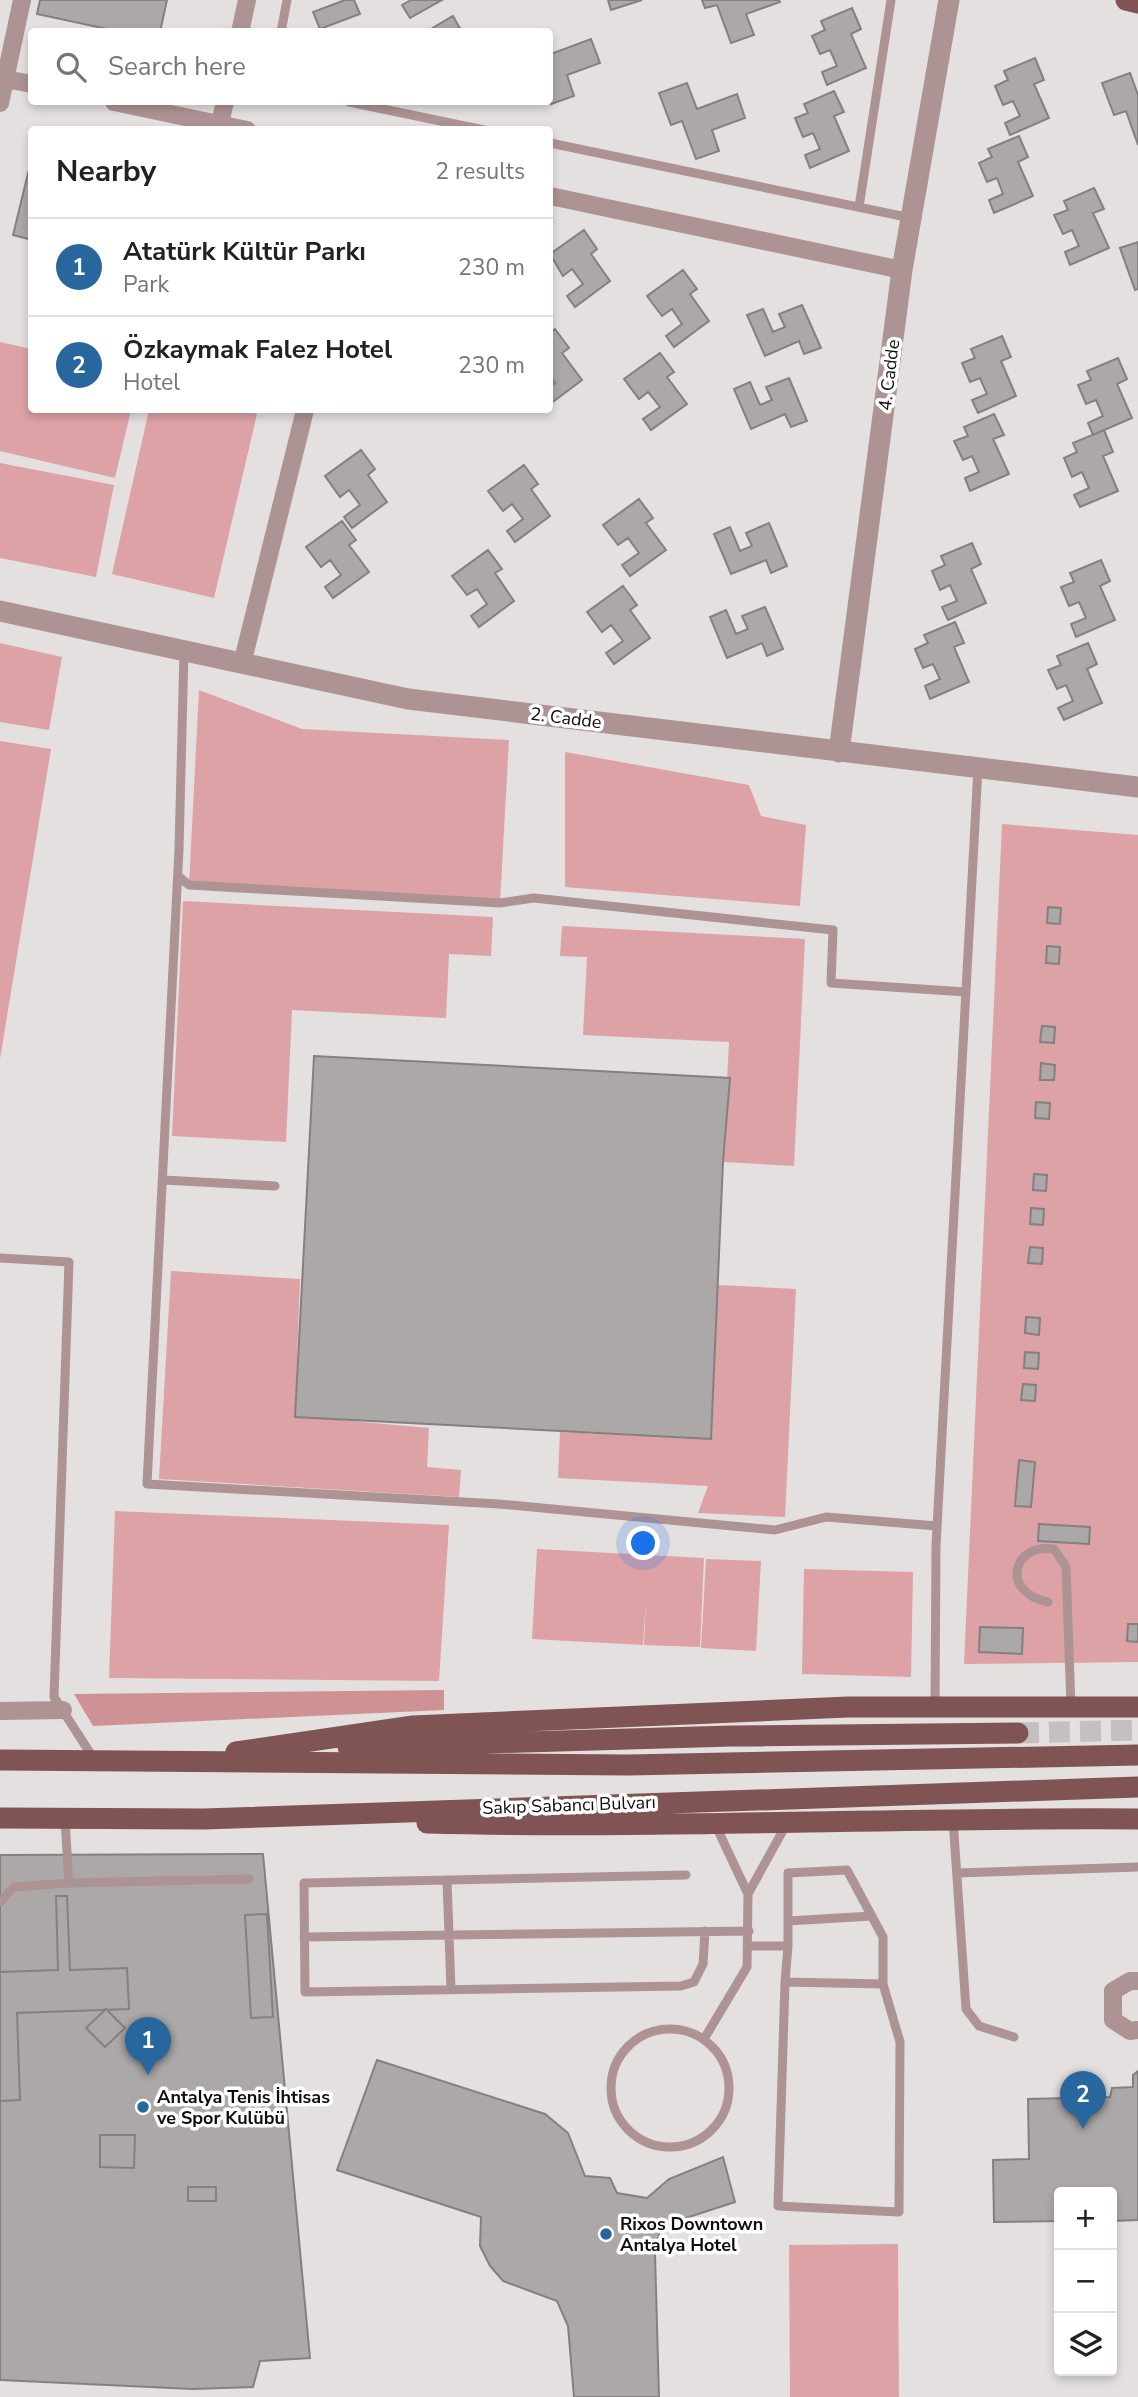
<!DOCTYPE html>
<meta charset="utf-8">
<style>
:root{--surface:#fff;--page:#f6f6f6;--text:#222;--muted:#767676;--line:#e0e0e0;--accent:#27679d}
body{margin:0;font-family:"Nunito Sans",sans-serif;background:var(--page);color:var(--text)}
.controls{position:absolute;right:21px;bottom:21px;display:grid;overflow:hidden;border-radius:7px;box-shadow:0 4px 10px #0003}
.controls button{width:63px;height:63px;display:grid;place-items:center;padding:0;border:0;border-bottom:2px solid var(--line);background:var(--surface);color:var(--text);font:35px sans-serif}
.you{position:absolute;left:644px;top:1544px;width:24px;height:24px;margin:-18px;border:5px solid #fff;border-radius:50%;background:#1a73e8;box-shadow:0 0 0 10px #1a73e833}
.badge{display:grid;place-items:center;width:46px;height:46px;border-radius:50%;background:var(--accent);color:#fff;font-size:23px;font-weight:700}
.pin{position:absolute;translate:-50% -58px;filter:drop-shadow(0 2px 4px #0008)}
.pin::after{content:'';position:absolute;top:37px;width:24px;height:21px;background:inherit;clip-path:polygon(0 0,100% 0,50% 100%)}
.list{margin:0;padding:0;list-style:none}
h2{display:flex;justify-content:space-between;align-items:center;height:91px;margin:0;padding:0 28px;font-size:30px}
h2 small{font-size:23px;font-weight:400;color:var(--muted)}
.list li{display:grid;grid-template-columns:46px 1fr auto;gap:21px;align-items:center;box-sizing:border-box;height:98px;padding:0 28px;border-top:2px solid var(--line)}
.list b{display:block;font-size:26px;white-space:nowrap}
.list p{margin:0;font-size:23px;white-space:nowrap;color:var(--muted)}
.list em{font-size:23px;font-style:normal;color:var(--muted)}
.icon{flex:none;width:38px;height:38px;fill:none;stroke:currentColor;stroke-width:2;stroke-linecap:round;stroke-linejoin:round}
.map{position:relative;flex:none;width:1138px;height:2397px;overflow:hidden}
.search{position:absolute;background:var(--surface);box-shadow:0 4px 10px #0003;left:28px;top:28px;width:525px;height:77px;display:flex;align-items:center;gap:18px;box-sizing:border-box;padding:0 24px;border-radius:7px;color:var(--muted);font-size:26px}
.panel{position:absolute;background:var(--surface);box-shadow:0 4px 10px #0003;left:28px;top:126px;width:525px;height:287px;border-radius:7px}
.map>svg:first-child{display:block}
.green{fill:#dda2a5}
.forest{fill:#ce9295}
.building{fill:#aca8a8;stroke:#847f80;stroke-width:2}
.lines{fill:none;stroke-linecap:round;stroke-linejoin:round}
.primary-tunnel{stroke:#c4c0c0;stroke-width:21;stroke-dasharray:21 10;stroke-linecap:butt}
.service{stroke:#ae9394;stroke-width:9}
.minor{stroke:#ae9394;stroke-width:18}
.tertiary{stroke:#ae9394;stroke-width:21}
.primary{stroke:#805355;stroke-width:21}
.poi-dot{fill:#27679d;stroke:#fff;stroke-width:2.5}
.labels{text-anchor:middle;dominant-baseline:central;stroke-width:7;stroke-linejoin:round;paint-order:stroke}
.street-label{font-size:18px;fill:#0e0c0c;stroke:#fff}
.poi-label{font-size:18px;font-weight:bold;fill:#0e0c0c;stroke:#fff;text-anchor:start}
</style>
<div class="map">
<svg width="1138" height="2397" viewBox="0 0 1138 2397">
<rect width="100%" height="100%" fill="#e4e0e0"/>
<path class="green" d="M 0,342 L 31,349 L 32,410 L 131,410 L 115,478 L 0,451 Z
M 149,410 L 239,410 L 257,414 L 214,598 L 112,574 Z
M 0,463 L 114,485 L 96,577 L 0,558 Z
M 0,643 L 62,657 L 49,730 L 0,722 Z
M 199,690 L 302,729 L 509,740 L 500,903 L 189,885 Z
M 0,741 L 51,749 L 0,1059 Z
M 565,752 L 749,785 L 761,816 L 806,825 L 800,906 L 565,887 Z
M 1002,824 L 1138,835 L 1138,1662 L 964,1664 Z
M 183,901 L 493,917 L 491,956 L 449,954 L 446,1018 L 292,1010 L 286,1142 L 172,1136 Z
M 562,926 L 805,939 L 794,1166 L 723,1162 L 729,1042 L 583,1035 L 587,957 L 560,956 Z
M 171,1271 L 300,1279 L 295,1416 L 429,1428 L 427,1467 L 461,1470 L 459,1497 L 159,1479 Z
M 718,1285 L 796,1289 L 785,1517 L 698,1513 L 708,1486 L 558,1478 L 560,1432 L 710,1439 Z
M 115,1511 L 449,1525 L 439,1681 L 109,1678 Z
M 537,1549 L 704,1558 L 700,1647 L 644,1645 L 646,1599 L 643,1645 L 532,1639 Z
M 706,1559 L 761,1561 L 756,1651 L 701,1648 Z
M 804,1569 L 913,1572 L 911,1677 L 802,1674 Z
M 898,2244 L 899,2397 L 790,2397 L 789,2245 Z"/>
<path class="forest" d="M 444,1690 L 444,1710 L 93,1726 L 74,1694 Z"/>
<path class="building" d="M 40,0 L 167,0 L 160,32 L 121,32 L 37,14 Z
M 345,0 L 354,0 L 360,14 L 320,29 L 313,12 Z
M 411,0 L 442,0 L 410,18 L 402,5 Z
M 608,0 L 642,0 L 611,10 Z
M 702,0 L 779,0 L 780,2 L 746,14 L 754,35 L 731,43 L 717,5 L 705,8 Z
M 852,8 L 861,29 L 851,34 L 866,68 L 827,85 L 822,72 L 837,66 L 830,50 L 820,54 L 812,36 L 825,30 L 821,21 Z
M 453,16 L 462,32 L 426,32 Z
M 591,39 L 600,63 L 567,75 L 574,96 L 551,104 L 550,50 L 551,54 Z
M 1035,58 L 1044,80 L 1034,84 L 1049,118 L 1010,135 L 1005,123 L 1020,116 L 1013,101 L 1003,105 L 995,86 L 1008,80 L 1004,71 Z
M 1130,73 L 1138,95 L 1138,145 L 1126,111 L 1114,115 L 1102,83 Z
M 687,83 L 697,109 L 737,94 L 745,118 L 712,130 L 719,151 L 696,159 L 682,121 L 671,125 L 659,93 Z
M 834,91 L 844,112 L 834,116 L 849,151 L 810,168 L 805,155 L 820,149 L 813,133 L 803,137 L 795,118 L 808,113 L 804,104 Z
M 1019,136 L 1028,157 L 1018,162 L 1033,196 L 994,213 L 989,200 L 1003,194 L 997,178 L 987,182 L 979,163 L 992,157 L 988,149 Z
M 32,157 L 32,240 L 13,235 Z
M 1094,188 L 1104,209 L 1093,213 L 1109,248 L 1070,265 L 1065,252 L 1079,246 L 1072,230 L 1063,234 L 1054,215 L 1068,210 L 1064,201 Z
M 584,230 L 597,249 L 591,254 L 610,281 L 575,307 L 567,296 L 583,284 L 572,269 L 563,276 L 550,254 Z
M 1138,242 L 1138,289 L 1135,290 L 1120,248 Z
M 683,270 L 697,289 L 690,294 L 709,321 L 674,347 L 666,336 L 682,324 L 672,309 L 662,316 L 647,296 Z
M 802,305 L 821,348 L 804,354 L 799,341 L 765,356 L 747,315 L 763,309 L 773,332 L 785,327 L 779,314 Z
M 555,329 L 569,348 L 562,353 L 582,380 L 550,404 L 550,387 L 555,383 L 550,376 L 550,333 Z
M 1002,336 L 1011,357 L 1001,361 L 1016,396 L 978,413 L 972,400 L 987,394 L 980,378 L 970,382 L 962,363 L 975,358 L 971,349 Z
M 660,353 L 674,372 L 667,377 L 687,404 L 651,430 L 643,419 L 660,407 L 648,392 L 639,399 L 624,379 Z
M 1118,358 L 1127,379 L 1117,384 L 1132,418 L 1093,435 L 1088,423 L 1103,416 L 1096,400 L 1086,404 L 1078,385 L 1091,380 L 1087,371 Z
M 789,378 L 807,421 L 791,427 L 785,414 L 751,429 L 734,389 L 750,382 L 760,405 L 772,400 L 766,387 Z
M 994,414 L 1004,435 L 993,439 L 1009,474 L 970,491 L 965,478 L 979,472 L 972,456 L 963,460 L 954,441 L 968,436 L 964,427 Z
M 1104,430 L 1113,452 L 1103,456 L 1118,491 L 1080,507 L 1074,495 L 1089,488 L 1082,472 L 1072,477 L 1064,458 L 1077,452 L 1073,443 Z
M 361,450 L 375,469 L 368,475 L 387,502 L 352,528 L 344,517 L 360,505 L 349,490 L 340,497 L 325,476 Z
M 524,465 L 538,484 L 531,489 L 550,516 L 515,542 L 507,531 L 523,519 L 512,504 L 503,511 L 488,491 Z
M 639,499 L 653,518 L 646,523 L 666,550 L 630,576 L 622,565 L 639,553 L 628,538 L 618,545 L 603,525 Z
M 342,521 L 356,540 L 349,545 L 369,572 L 333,598 L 325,587 L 341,575 L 330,560 L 321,567 L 306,547 Z
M 769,523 L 787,566 L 771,573 L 766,560 L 731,574 L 714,534 L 730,527 L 740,551 L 752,546 L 746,533 Z
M 972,543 L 981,564 L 971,569 L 986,603 L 948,620 L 942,607 L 957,601 L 950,585 L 940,590 L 932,571 L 945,565 L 941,556 Z
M 488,550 L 502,569 L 495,573 L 514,601 L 479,627 L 471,616 L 487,604 L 477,589 L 467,595 L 452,576 Z
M 1101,560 L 1110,581 L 1100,586 L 1115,620 L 1076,637 L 1071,624 L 1086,618 L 1079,602 L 1069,606 L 1061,587 L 1074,582 L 1070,573 Z
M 623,586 L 637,605 L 630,610 L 650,638 L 614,664 L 606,653 L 623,641 L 611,625 L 602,632 L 587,612 Z
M 765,607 L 783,649 L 767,656 L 762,643 L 727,658 L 710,617 L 726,610 L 736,634 L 748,629 L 742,616 Z
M 955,622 L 964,643 L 954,647 L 969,682 L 930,699 L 925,686 L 940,679 L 933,664 L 923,668 L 915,649 L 928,643 L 924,635 Z
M 1088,643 L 1097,664 L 1087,669 L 1102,703 L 1064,720 L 1058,708 L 1073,701 L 1066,685 L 1057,689 L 1048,670 L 1061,665 L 1057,656 Z
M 1048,907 L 1061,908 L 1060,924 L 1047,923 Z
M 1047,946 L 1060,947 L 1059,964 L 1046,963 Z
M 1042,1026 L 1055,1027 L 1054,1043 L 1040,1042 Z
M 314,1056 L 730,1078 L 723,1162 L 711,1439 L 295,1417 Z
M 1041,1063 L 1055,1065 L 1054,1080 L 1040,1080 Z
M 1036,1102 L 1050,1103 L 1049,1119 L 1035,1118 Z
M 1034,1174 L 1047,1175 L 1046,1191 L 1033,1190 Z
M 1031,1208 L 1044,1209 L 1043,1225 L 1030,1224 Z
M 1030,1247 L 1043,1248 L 1042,1264 L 1028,1263 Z
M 1026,1317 L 1040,1318 L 1039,1335 L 1025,1333 Z
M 1025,1352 L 1039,1353 L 1038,1369 L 1024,1368 Z
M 1023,1384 L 1036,1385 L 1035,1401 L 1021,1400 Z
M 1019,1460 L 1035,1462 L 1031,1507 L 1015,1506 Z
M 1039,1524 L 1090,1527 L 1089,1544 L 1038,1541 Z
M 1128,1624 L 1138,1624 L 1138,1642 L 1127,1641 Z
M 980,1627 L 1023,1628 L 1022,1654 L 979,1652 Z
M 263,1854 L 310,2358 L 260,2361 L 253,2387 L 193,2389 L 0,2380 L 0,1855 Z
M 56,1896 L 67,1896 L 70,1970 L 127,1968 L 129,2009 L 17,2013 L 20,2100 L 0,2101 L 0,1972 L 58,1970 Z
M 267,1914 L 273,2017 L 251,2018 L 245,1915 Z
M 106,2009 L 125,2028 L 105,2047 L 86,2028 Z
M 377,2060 L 545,2114 L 568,2133 L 585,2176 L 610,2178 L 617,2193 L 647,2198 L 669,2179 L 723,2157 L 735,2202 L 661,2226 L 655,2254 L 659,2397 L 574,2397 L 568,2326 L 557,2301 L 503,2281 L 490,2266 L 480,2246 L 481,2217 L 337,2170 Z
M 1138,2071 L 1138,2220 L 1112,2221 L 1112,2192 L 1059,2192 L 1059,2221 L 994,2222 L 993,2160 L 1029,2159 L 1028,2099 L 1110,2097 L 1112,2088 L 1133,2087 L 1133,2075 Z
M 100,2135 L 135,2135 L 134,2168 L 100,2167 Z
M 188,2187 L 216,2187 L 216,2201 L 188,2201 Z"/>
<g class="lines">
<path class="primary-tunnel" d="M 1018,1733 L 1138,1730"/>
<path class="service" d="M 281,32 L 287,0
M 349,102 L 484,130
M 550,143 L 911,218
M 859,207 L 891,0
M 184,651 L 179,849 L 147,1484 L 499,1504 L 775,1530 L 826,1517 L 937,1526
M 178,876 L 189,885 L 500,903 L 534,898 L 833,930 L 831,983 L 966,992
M 163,1180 L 275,1186
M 0,1258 L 69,1262 L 54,1697 L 94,1759
M 1048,1602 C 1000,1592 1012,1543 1054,1549 L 1066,1567 L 1071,1707
M 935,1707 L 936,1546 L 978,768
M 953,1819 L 966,2009 L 979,2026 L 1014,2037
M 957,1873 L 1138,1867
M 686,1875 L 304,1883 L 305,1992 L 681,1986 L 694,1982 L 703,1964 L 705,1931
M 447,1880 L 451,1989
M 69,1883 L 249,1879
M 748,1894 L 787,1823
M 0,1902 L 14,1887 L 69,1883 L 65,1820
M 788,1921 L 872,1916
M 304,1937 L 749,1931
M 748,1946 L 788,1946 L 788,1873 L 847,1870 L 883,1937 L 883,1984 L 785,1982 L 788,1946
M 785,1982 L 778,2206 L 899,2212 L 900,2042 L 883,1984
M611 2088a59 59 0 1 1 118 0a59 59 0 1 1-118 0Z
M 704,2039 L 747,1967 L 748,1894 L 715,1824"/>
<path class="minor" d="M 240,32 L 247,0
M 0,78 L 32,84
M 114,102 L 247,130
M 0,103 L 22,0
M 220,123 L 225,102
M 550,196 L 902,270
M 242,664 L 305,410
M 0,1711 L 63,1710
M 1138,1981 L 1130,1981 L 1113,1991 L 1113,2020 L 1130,2031 L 1138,2030"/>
<path class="tertiary" d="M 0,611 L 408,699 L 1138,787
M 839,752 L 902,270 L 949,0"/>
<path class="primary" d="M 1126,0 L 1138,3
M 348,1747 L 732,1736 L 1018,1733
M 236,1752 L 413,1726 L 848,1707 L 1138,1707
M 0,1760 L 628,1765 L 1138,1755
M 0,1818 L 204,1819 L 1138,1787
M 427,1823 C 664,1829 901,1817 1138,1819"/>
</g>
<g class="poi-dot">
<circle cx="143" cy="2107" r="7"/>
<circle cx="606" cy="2234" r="7"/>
</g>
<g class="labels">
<g class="street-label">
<text transform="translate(889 375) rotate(-83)">4. Cadde</text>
<text transform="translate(566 718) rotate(7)">2. Cadde</text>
<text transform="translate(569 1805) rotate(-2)">Sakıp Sabancı Bulvarı</text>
</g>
<g class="poi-label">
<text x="157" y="2097">Antalya Tenis İhtisas<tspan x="157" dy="21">ve Spor Kulübü</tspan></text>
<text x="620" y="2224">Rixos Downtown<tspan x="620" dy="21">Antalya Hotel</tspan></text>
</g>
</g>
</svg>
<div class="controls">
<button>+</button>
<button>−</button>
<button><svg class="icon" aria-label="layers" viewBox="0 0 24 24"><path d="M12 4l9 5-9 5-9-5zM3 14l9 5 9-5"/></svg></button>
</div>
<div class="you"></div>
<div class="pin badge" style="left:148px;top:2075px">1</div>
<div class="pin badge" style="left:1083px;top:2129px">2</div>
<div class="search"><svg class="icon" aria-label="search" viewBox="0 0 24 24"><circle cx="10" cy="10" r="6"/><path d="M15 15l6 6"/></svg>Search here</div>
<section class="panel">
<h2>Nearby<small>2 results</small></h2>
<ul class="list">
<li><span class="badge">1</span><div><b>Atatürk Kültür Parkı</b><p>Park</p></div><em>230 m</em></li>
<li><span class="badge">2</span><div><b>Özkaymak Falez Hotel</b><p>Hotel</p></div><em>230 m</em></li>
</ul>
</section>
</div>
